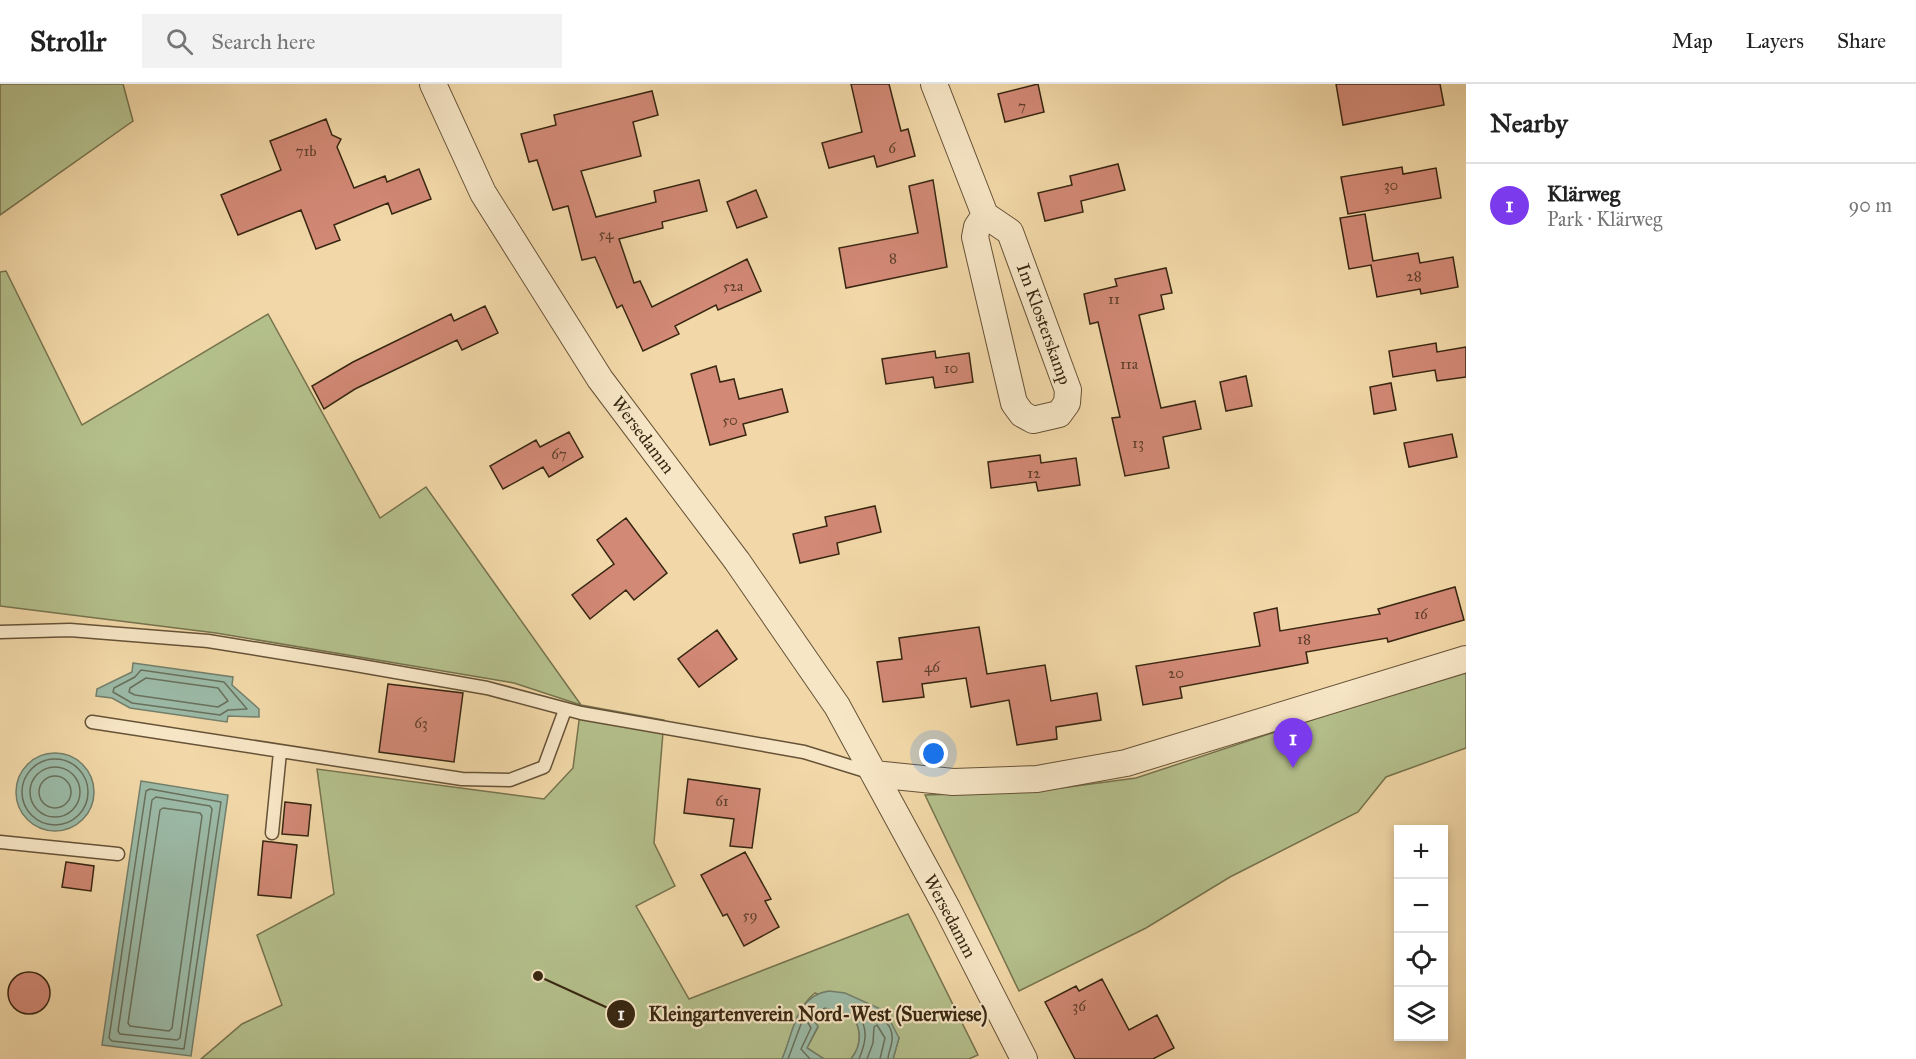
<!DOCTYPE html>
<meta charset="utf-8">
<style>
:root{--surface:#fff;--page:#f2f2f2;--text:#222;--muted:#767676;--line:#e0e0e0;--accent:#7c3aed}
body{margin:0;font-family:"IM FELL Great Primer",serif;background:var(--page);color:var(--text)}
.controls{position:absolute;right:18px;bottom:18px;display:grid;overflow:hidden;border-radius:0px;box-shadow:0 3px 9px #0003}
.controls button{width:54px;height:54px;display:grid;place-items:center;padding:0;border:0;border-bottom:2px solid var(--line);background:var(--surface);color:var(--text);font:30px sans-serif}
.you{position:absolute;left:934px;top:670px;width:21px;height:21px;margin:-15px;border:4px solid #fff;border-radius:50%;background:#1a73e8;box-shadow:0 0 0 9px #1a73e833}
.badge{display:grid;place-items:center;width:39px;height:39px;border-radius:50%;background:var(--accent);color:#fff;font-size:20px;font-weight:700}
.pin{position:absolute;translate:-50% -50px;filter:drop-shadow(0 2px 3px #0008)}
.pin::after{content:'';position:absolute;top:32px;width:21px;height:18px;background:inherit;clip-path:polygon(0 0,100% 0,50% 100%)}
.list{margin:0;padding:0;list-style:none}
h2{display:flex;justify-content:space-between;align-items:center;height:78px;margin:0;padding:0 24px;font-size:26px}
h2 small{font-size:20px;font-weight:400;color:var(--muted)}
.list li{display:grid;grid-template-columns:39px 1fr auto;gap:18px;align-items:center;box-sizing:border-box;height:84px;padding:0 24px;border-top:2px solid var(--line)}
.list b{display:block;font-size:22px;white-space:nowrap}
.list p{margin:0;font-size:20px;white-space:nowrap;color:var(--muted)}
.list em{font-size:20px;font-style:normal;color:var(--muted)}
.icon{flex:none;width:33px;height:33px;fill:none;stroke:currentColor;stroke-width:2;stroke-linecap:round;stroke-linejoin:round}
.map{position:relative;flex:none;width:1466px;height:975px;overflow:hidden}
header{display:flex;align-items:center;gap:36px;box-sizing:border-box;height:84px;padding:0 30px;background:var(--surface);border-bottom:2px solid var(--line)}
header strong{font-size:28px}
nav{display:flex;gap:33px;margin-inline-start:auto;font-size:21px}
.search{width:420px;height:54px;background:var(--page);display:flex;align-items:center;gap:15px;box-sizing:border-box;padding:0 21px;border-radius:0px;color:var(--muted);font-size:22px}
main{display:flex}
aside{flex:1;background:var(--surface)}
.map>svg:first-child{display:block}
.green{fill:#b4c08c;stroke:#76734e;stroke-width:1.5}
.water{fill:#9bbaa7;stroke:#737f6b;stroke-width:1.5}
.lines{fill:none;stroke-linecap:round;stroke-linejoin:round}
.shore{stroke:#69705c;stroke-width:1.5}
.building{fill:#d28976;stroke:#372611;stroke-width:1.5}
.service-casing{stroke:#665237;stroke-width:15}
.minor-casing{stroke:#665237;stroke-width:28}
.service{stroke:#f7e6c6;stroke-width:12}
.minor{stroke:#f7e6c6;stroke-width:26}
.labels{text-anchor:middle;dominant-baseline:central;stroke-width:4.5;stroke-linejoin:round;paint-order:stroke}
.number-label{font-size:15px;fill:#5e3f2a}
.street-label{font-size:18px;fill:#372611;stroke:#f7e6c6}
.leader{fill:none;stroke:#372611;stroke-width:2}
.callout-dot{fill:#372611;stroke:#f7e6c6;stroke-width:2}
.mark-label{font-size:18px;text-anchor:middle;font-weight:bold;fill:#fff}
.callout-label{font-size:20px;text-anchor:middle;font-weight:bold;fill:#372611;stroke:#f7e6c6;stroke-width:4.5;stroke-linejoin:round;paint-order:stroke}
</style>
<header>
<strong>Strollr</strong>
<div class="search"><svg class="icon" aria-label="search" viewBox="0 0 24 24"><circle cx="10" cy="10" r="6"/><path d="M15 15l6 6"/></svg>Search here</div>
<nav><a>Map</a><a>Layers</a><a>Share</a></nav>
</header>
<main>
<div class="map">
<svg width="1466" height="975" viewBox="0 0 1466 975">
<rect width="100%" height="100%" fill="#f2d8a8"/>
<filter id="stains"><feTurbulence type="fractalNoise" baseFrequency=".00333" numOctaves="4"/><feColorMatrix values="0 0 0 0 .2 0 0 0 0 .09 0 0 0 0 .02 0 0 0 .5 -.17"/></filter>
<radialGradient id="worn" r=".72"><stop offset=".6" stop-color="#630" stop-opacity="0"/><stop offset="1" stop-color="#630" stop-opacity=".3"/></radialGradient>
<path class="green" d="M 0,0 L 123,0 L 133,37 L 0,131 Z
M 6,187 L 82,341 L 268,230 L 380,434 L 426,403 L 581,621 L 664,636 L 654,759 L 675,802 L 636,822 L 689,915 L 908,830 L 978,971 L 969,975 L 893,975 L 899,954 L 815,909 C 794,926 793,951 782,975 L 201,975 L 242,940 L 282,921 L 257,851 L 334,810 L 317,685 L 544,715 L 573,684 L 581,621 L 514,599 L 216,549 L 0,522 L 0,188 Z
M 1466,585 L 1466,664 L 1386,693 L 1358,728 L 1230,793 L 1146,844 L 1019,907 L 925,711 L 1038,707 L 1136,694 Z
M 825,924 L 853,932 C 862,947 862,961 851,975 L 824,975 L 807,964 L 818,943 L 813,936 L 814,929 Z"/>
<path class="water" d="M 133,579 L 233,593 L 232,601 L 259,625 L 259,633 L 228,632 L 227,638 L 130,624 L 112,614 L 96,612 L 97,605 L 132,588 Z
M16 708a39 39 0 1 1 78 0a39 39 0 1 1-78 0Z
M 141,697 L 228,711 L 191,972 L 102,961 Z
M 829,907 L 845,909 L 885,927 L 899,954 L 893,975 L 851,975 C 862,961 862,947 853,932 L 825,924 L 814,930 L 813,936 L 818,942 L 807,964 L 824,975 L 782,975 C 794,948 795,912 829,907 Z"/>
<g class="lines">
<path class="shore" d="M 141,586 L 224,598 L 247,625 L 228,626 L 220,631 L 132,619 L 113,608 L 114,604 L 135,593 Z
M 146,594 L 218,604 L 228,617 L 218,623 L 135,611 L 129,608 L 130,604 Z
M22 708a33 33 0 1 1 66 0a33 33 0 1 1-66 0Z
M30 708a25 25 0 1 1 50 0a25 25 0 1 1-50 0Z
M39 708a16 16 0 1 1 32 0a16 16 0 1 1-32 0Z
M 150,705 L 221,718 L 184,965 L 112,957 L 109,954 L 146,707 Z
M 156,713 L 210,722 L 212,725 L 180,954 L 177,956 L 120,950 L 118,947 L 152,716 Z
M 163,724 L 200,729 L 202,732 L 172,944 L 169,947 L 130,942 L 128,939 L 160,726 Z
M 788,975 L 804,932 L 811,944 L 801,965 L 810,975
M 859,975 C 867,956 868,945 857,927 L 860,923 C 875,929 894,937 892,956 C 892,962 888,969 888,975
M 867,975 L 873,959 L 874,943 L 877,941 L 885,954 L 880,975"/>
</g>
<path class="building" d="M 851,0 L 889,0 L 901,47 L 908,45 L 915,72 L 877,83 L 874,72 L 829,84 L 822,59 L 862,48 Z
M 1038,0 L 1044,28 L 1005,38 L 998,10 Z
M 1336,0 L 1440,0 L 1444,21 L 1343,41 Z
M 652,7 L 658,31 L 633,38 L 641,72 L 581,87 L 596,133 L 656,118 L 654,107 L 699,96 L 707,127 L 662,138 L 663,144 L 619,155 L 634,199 L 640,197 L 652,223 L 747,175 L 761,207 L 718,226 L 716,221 L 675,242 L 679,250 L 643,267 L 622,221 L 617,224 L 595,173 L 582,176 L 568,122 L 553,126 L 537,76 L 529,78 L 521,50 L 556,41 L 554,31 Z
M 326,35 L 332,51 L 341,55 L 337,63 L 354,104 L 385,92 L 387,98 L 419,85 L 431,115 L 392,130 L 388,119 L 334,141 L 340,156 L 316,165 L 301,126 L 238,151 L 221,111 L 281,86 L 270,57 Z
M 1118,80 L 1125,106 L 1081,117 L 1083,128 L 1045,137 L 1038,109 L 1072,101 L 1070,92 Z
M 1402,83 L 1403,90 L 1436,84 L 1441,114 L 1348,130 L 1341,93 Z
M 933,96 L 947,183 L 846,204 L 839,164 L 918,149 L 909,102 Z
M 756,106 L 767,133 L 737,144 L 727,118 Z
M 1365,130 L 1373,177 L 1418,169 L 1420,179 L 1453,173 L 1458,203 L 1421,210 L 1420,205 L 1377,213 L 1371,181 L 1349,185 L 1340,134 Z
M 1166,184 L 1172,209 L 1161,211 L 1164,225 L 1139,231 L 1161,324 L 1195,317 L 1201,345 L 1163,353 L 1169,384 L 1125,392 L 1112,334 L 1120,333 L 1098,238 L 1090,240 L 1084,210 L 1117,202 L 1115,195 Z
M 485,222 L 498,249 L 462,266 L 457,256 L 355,305 L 324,325 L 312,302 L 353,278 L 451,230 L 454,237 Z
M 1436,259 L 1437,268 L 1466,263 L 1466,293 L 1437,297 L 1435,286 L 1393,293 L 1389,267 Z
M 935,267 L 936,274 L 969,269 L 973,298 L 935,304 L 933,293 L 886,300 L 882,275 Z
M 716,282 L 720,298 L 734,295 L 739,315 L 782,305 L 788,328 L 743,340 L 746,351 L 710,361 L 691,290 Z
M 1246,292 L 1252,322 L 1226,327 L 1220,298 Z
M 1391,299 L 1396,326 L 1374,330 L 1370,303 Z
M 569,348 L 583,373 L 549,393 L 543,383 L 503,405 L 490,382 L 536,356 L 540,363 Z
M 1452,350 L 1457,373 L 1409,383 L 1404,359 Z
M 1040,371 L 1041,379 L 1076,374 L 1080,401 L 1038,407 L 1036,398 L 991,404 L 988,378 Z
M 875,422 L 881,448 L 837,459 L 839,470 L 800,479 L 793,450 L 827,442 L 825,433 Z
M 626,434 L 667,489 L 634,516 L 626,506 L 590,535 L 572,511 L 614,480 L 597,456 Z
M 1455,503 L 1464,536 L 1388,558 L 1387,554 L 1306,568 L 1308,579 L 1180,603 L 1182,614 L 1143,621 L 1136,582 L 1260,562 L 1254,529 L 1277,524 L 1280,547 L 1380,530 L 1378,525 Z
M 979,543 L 987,590 L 1045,581 L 1051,617 L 1097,609 L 1101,636 L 1056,643 L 1057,655 L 1017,661 L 1009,616 L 971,623 L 966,594 L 922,600 L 924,613 L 883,618 L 877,578 L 902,575 L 899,554 Z
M 717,546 L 737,575 L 699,603 L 678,575 Z
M 388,600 L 463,609 L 454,678 L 379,668 Z
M 688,695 L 760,705 L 752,764 L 730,762 L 734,735 L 684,729 Z
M 285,718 L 311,721 L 308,752 L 282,750 Z
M 263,757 L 297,761 L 291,814 L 258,811 Z
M 745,768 L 771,815 L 765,817 L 779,843 L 744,862 L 727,830 L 723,832 L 701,791 Z
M 66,778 L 94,782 L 91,807 L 62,803 Z
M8 909a21 21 0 1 1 42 0a21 21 0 1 1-42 0Z
M 1102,895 L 1129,946 L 1157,931 L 1174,964 L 1153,975 L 1075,975 L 1045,918 L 1076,902 L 1079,907 Z"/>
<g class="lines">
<g class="service-casing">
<path id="service" d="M 0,548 L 70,546 L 208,557 L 350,580 L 487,604 L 581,629 L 804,668 L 872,689
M 92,638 L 462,695 L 510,696 L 544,683 L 565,626
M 272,749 L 280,668
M 0,758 L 118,770"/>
</g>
<g class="minor-casing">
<path id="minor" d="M 433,0 L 483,109 L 600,295 L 737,477 L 837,622 L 947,824 L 1024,975
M 934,0 L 985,131 L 1010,148 L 1068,306 L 1067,319 L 1059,330 L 1033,336 L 1022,330 L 1014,319 L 975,153 L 977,143 L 985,131
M 874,690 L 953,698 L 1037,695 L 1126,679 L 1466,575"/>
</g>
<use href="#service" class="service"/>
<use href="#minor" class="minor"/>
</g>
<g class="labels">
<g class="number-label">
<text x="1022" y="22">7</text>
<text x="892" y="64">6</text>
<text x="306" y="67">71b</text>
<text x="1391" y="101">30</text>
<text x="606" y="150">54</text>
<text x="893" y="174">8</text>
<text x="1414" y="192">28</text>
<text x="733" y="202">52a</text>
<text x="1114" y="215">11</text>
<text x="1129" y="280">11a</text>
<text x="951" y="284">10</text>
<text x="730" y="336">50</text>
<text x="1138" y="359">13</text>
<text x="559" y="370">67</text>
<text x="1034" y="389">12</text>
<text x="1421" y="530">16</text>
<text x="1304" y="555">18</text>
<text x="932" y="583">46</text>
<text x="1176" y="589">20</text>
<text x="421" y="639">63</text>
<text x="722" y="717">61</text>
<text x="750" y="831">59</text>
<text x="1079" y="922">36</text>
</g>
<g class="street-label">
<text transform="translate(1044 240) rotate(70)">Im Klosterskamp</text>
<text transform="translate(643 351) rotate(53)">Wersedamm</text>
<text transform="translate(950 832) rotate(62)">Wersedamm</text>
</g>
</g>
<path class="leader" d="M538 892L621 930"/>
<g class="callout-dot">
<circle cx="538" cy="892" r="6"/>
<circle cx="621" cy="930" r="15"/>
</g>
<g class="mark-label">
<text x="621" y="936">1</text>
</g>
<g class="callout-label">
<text x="818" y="937">Kleingartenverein Nord-West (Suerwiese)</text>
</g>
<rect width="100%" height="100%" filter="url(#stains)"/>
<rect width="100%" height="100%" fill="url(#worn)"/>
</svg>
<div class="controls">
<button>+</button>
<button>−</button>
<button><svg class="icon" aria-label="locate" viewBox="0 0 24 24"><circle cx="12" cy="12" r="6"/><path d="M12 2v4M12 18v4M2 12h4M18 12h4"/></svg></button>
<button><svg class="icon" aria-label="layers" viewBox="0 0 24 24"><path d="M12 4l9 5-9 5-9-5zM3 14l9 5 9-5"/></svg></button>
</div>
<div class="you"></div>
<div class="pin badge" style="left:1293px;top:684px">1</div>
</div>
<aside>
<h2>Nearby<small></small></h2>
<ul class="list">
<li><span class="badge">1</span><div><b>Klärweg</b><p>Park · Klärweg</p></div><em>90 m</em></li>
</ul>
</aside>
</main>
